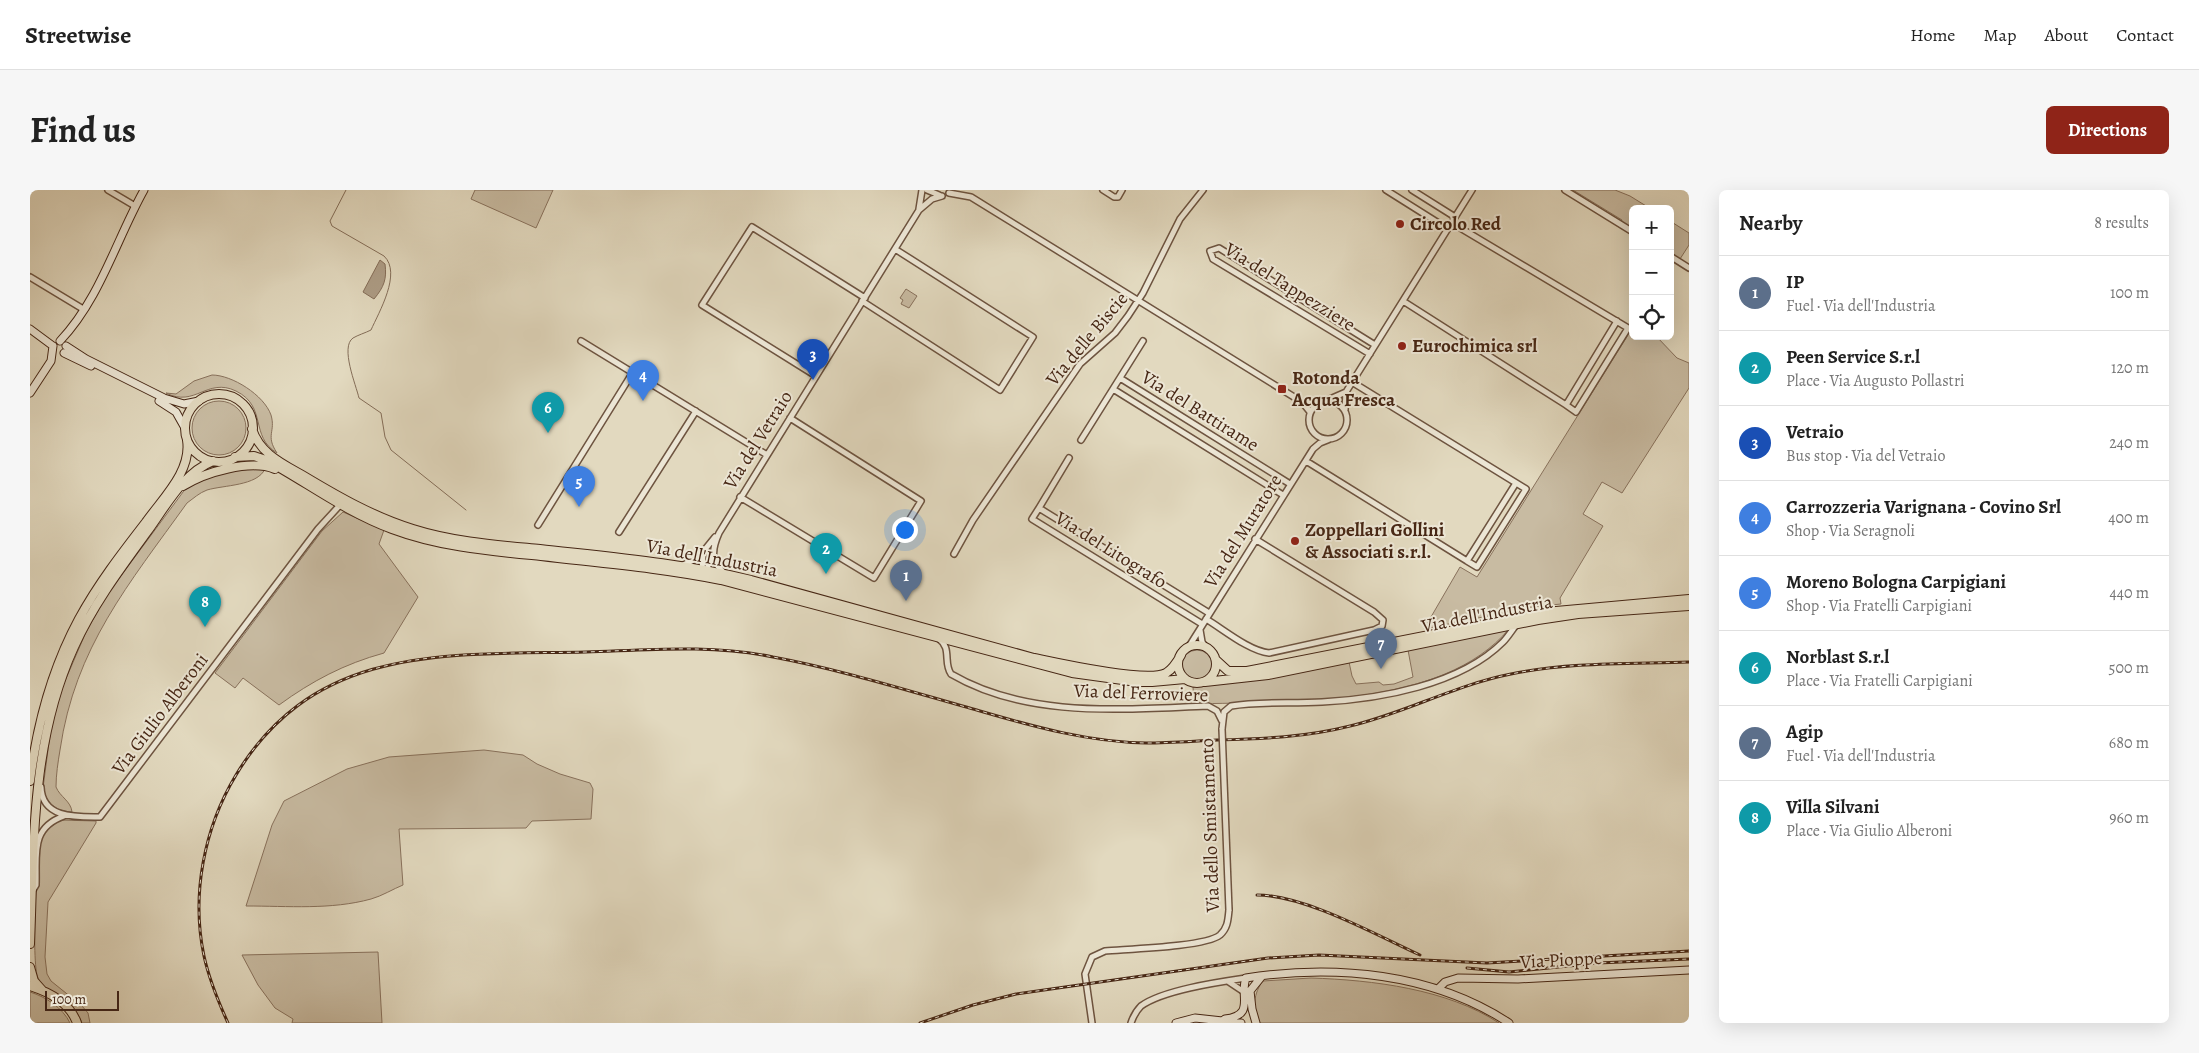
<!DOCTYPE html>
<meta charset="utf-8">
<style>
:root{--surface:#fff;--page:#f6f6f6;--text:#222;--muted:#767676;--line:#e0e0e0;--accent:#8f2418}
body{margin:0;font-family:Alegreya,serif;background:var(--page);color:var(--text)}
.controls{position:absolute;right:15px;top:15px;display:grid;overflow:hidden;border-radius:8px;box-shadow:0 5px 20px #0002}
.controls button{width:45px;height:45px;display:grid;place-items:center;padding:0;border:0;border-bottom:1px solid var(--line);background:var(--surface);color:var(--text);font:25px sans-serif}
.scale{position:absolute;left:15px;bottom:12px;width:74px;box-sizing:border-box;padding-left:5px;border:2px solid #472715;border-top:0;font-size:14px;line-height:18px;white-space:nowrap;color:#472715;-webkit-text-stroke:4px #ece6d5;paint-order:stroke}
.you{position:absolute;left:874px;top:339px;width:18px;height:18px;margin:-12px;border:4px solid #fff;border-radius:50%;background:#1a73e8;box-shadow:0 0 0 8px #1a73e833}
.badge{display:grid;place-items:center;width:32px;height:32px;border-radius:50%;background:var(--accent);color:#fff;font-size:16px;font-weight:700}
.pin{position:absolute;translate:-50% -41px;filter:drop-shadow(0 1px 2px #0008)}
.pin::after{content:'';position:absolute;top:26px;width:18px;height:15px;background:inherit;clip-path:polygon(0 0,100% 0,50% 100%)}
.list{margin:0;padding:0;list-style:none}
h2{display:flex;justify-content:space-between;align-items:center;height:65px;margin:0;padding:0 20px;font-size:21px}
h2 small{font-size:16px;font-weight:400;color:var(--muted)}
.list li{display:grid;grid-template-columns:32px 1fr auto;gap:15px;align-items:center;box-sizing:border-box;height:75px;padding:0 20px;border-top:1px solid var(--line)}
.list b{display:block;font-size:19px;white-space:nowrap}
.list p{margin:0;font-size:16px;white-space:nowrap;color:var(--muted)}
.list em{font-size:16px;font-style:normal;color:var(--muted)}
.icon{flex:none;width:28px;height:28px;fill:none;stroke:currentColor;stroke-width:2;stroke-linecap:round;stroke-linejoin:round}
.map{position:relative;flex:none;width:1659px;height:833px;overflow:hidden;border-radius:8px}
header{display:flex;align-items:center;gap:30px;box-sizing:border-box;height:70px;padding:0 25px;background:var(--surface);border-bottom:1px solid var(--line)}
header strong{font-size:24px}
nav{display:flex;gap:28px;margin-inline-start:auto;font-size:18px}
.intro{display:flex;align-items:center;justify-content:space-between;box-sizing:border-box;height:120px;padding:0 30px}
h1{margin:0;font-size:35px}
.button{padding:12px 22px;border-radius:8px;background:var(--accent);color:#fff;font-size:18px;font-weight:700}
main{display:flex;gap:30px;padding:0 30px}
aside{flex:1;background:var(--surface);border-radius:8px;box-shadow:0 5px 20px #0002}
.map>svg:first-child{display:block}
.green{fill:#c8bba2;stroke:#88715c}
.water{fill:#ad9c85;stroke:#846d58}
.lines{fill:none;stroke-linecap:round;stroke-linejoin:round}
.stream{stroke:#846d58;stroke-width:1}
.street-casing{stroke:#6e5440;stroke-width:8}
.secondary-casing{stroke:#472715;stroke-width:9}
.primary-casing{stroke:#472715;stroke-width:10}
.street{stroke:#ece6d5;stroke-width:5}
.secondary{stroke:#ece6d5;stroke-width:7}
.primary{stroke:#e2d9bf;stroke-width:8}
.rail-casing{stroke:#472715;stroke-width:3}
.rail{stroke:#ece6d5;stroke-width:1;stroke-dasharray:4;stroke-linecap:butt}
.street-bridge-casing{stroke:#6e5440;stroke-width:8;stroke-linecap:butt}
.street-bridge{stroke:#ece6d5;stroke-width:5}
.poi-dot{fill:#8f2418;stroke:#ece6d5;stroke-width:2}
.labels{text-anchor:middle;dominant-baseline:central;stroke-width:4;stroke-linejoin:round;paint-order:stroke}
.poi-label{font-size:19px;font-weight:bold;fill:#472715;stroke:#ece6d5;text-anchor:start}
.street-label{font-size:19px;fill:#472715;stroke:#ece6d5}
</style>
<header>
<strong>Streetwise</strong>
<nav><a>Home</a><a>Map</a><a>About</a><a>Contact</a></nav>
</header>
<div class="intro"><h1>Find us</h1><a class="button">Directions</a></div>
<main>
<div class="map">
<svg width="1659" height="833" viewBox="0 0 1659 833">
<rect width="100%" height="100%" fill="#e2d9bf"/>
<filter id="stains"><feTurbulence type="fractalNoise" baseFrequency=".004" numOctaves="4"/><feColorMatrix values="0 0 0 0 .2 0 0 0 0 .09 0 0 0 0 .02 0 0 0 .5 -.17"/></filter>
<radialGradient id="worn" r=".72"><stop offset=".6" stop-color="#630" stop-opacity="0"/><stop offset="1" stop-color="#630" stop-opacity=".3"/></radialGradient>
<path class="green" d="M 445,0 L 523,0 L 506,38 L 441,9 Z
M 1543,0 L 1585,0 L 1600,6 L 1621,19 L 1603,19 L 1603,39 L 1591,32 L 1592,30 Z
M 1640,31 L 1659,43 L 1659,55 L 1650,69 L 1640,63 Z
M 876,99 L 887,106 L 879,118 L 871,114 L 873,110 L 870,108 Z
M 1603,137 L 1603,146 L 1626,146 L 1647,168 L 1659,173 L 1659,198 L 1592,303 L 1572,292 L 1553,324 L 1573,336 L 1530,408 L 1531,414 L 1502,417 L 1394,439 L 1430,377 L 1447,387 Z
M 182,185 C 202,185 234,205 241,225 C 246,242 235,245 247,263 C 219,246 238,217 206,201 C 177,187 165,218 136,203 L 146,204 L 164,191 Z
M162 238a27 27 0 1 1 54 0a27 27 0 1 1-54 0Z
M 215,277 L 235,279 C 227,296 194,295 177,300 C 169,303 164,308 157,313 C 99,394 45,457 30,560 C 28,572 26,585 26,597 C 30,607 41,611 42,622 C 25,621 17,614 13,598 L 21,537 L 32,498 L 56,442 L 76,406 L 156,298 L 175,287 Z
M 313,322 L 354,340 L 349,354 L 388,407 L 354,463 C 314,474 282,491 249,515 L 213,488 L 205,498 L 185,483 L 292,341 Z
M 1479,439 C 1412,519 1259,511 1164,514 L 1163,497 L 1236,489 L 1319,472 L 1322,486 L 1326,494 L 1349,492 L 1353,495 L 1364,494 L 1383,487 L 1378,460 Z
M1152 475a15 15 0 1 1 30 0a15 15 0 1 1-30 0Z
M 454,560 L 493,565 L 507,574 L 530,584 L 560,593 L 563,599 L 561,629 L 502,631 L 496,638 L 369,639 L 373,695 C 363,699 352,706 341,709 C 301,720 258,716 216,716 L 242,635 L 254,611 L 317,579 L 359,567 Z
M 30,630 L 66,631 L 66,633 L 18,712 L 15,767 L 17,784 L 21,791 L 52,816 L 58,823 L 60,833 L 52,833 C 42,806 17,807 8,788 C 1,774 6,652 14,640 C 17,636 25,633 30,630 Z
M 348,762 L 352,833 L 262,833 L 263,829 L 245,818 L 228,795 L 212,765 Z
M 1281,788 C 1343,790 1417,799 1469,833 L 1230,833 C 1221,820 1224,802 1233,791 Z
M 0,802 C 16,807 33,818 40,833 L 0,833 Z"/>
<path class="water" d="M 350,70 L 355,74 C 357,89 354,97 344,109 L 333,102 Z"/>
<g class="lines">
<path class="stream" d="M 316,0 L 300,31 L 302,36 L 354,66 C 372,83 349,122 341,140 C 335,143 328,145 323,148 C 310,157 326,195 329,208 L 351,223 L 355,247 L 361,260 L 436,320"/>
<g class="street-casing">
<path id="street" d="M 78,0 L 105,16
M 897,0 L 909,5
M 1073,0 L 1084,7 L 1088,7 L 1092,0
M 1356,0 L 1418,39
M 1382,0 L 1425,27
M 1535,0 L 1603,42
M 919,3 L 941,7 L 1272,212 L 1280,222
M 889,19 L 892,0
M 1422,33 L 1598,138 L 1546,222 L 1536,215
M 1640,66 L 1659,78
M 0,87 L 53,119
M 832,111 L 970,200 L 1003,147 L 865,59
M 1373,111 L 1536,215 L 1587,131
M 551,151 L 737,265
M 1340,164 L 1183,69 L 1180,61 L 1189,58 L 1345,155
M 786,186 L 672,115 L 722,37 L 835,108
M 1090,188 L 1260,294
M 1322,192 L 1496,299 L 1447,377 L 1437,371
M 1083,199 L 1253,305
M 1300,209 L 1316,202
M1279 230a19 19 0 1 1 38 0a19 19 0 1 1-38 0Z
M 1315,220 L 1316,202 L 1442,0
M 1051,250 L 1113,151
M 1276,271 L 1437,371 L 1486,293
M 710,307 L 844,388 L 891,311 L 760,228
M 1009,318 L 1039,268
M 508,335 L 603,182
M 589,342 L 666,221
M 924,364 L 943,330 L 1050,174 L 1085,143 L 1098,126 L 1113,103 L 1150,29 L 1173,0
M 653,375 L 668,368 L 685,347
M 672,382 L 673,363
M 676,382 L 682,364
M 694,383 C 680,371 682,359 689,343 L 889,20 L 902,9 L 912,6
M 1176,429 C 1193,439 1219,461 1239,463 L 1344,440 L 1352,436 L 1353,430 L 1344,422 L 1225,349
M 1172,434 L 1002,329 L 1009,318 L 1179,423
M 1170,440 L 1172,452 L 1176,458
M 909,449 C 922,458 913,473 921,484 C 998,529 1093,519 1178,516 L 1187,521 L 1192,531
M 1158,458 L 1283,259 L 1290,253 L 1300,249
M 1192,539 L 1194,522 L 1201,516 C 1231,511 1262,514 1292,512 C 1350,509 1430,495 1473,452 C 1478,447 1482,440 1487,434
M 11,597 C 12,629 47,627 70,627 L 288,339 L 310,315
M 3,700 L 6,695 C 7,664 0,638 34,626
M 1199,792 L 1214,802
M 1062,833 L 1055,784 L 1062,767 L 1075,761 C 1098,759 1175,757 1190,745 C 1198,738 1198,729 1199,720
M 1101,833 C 1103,827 1106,821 1111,816 C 1133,800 1189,792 1216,788"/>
</g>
<g class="secondary-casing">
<path id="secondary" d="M 0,139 L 23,156
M 30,151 C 70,109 86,50 114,0
M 36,156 L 56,169 L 134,208 L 154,214 L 169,211
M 34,163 L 61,176
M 0,203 L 21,171 L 23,156
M 129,211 L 146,222 L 155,238
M 1216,788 C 1305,774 1403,783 1479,833
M 1408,799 L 1415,792 L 1428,788 L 1488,789 L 1659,780
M 1195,829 C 1226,825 1209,806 1216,788
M 1146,833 L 1165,828 L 1211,833
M 1226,833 L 1222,819 L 1220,801 L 1232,786"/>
</g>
<g class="primary-casing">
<path id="primary" d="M155 238a34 34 0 1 1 68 0a34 34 0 1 1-68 0Z
M 222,239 C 230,264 253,274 274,286 C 309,307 344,327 383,339 C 424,352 468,355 510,359 C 581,367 652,373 721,390 L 1004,468 C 1028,473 1116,493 1136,483 C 1143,479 1147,472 1151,465
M 205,267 L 224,266 L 236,270 C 278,293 316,322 362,339 C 410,357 460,361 511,366 C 571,373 632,378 691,390 L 1042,483 L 1107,492 L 1122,492 L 1155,489
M 153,296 C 175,282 220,269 245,279
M1148 474a19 19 0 1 1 38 0a19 19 0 1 1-38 0Z
M 1186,470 L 1198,481 L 1217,481 L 1515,422 L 1659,409
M 1175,492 L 1238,485 L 1508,430 L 1548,424 L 1659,416
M 0,591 C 7,535 22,479 49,429 C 68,394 92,363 116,332 C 133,308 162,281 157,250
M 0,754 C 4,653 1,551 44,457 C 63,415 90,379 117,342 C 136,316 153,283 183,271
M 0,777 L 4,791 L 12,800
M 0,796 C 19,802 40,813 47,833"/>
</g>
<use href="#street" class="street"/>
<use href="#secondary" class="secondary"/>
<use href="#primary" class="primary"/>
<g class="rail-casing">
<path id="rail" d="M 1227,705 C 1275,705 1346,745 1390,765
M 1437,778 L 1479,782 L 1568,773 L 1659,769
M 198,833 C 188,811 179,789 174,766 C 161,705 174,638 206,585 C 286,452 421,465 556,462 C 618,460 682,454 743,467 C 813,480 882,502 950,521 C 1005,537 1059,552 1116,553 C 1140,553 1164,551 1187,550 C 1232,549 1277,547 1320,536 C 1375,523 1425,495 1481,484 C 1539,472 1600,474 1659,472
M 890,833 L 943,815 L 986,804 L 1238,768 L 1289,765 L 1457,773 L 1659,761"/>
</g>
<use href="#rail" class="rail"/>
<g class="street-bridge-casing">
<path id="street-bridge" d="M 1192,539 L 1199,720"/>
</g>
<use href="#street-bridge" class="street-bridge"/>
</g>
<g class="poi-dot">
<circle cx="1370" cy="34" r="5"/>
<circle cx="1372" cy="156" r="5"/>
<rect x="1247" y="194" width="10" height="10" rx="2.5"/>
<circle cx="1265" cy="351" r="5"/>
</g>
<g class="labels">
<g class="poi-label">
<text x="1380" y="34">Circolo Red</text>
<text x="1382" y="156">Eurochimica srl</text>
<text x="1262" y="188">Rotonda<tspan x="1262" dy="22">Acqua Fresca</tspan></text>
<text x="1275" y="340">Zoppellari Gollini<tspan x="1275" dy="22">&amp; Associati s.r.l.</tspan></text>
</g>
<g class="street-label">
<text transform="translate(1260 97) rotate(32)">Via del Tappezziere</text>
<text transform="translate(1057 149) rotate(-50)">Via delle Biscie</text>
<text transform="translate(1170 221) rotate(32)">Via del Battirame</text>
<text transform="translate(728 250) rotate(-58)">Via del Vetraio</text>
<text transform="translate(1213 341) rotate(-58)">Via del Muratore</text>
<text transform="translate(1081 360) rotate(32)">Via del Litografo</text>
<text transform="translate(682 368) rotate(11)">Via dell'Industria</text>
<text transform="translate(1457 424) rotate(-11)">Via dell'Industria</text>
<text transform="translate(1111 503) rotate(2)">Via del Ferroviere</text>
<text transform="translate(130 524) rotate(-53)">Via Giulio Alberoni</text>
<text transform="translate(1180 635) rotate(-92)">Via dello Smistamento</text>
<text transform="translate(1531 770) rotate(-3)">Via Pioppe</text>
</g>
</g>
<rect width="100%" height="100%" filter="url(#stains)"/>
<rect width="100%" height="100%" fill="url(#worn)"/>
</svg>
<div class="controls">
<button>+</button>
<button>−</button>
<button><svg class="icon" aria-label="locate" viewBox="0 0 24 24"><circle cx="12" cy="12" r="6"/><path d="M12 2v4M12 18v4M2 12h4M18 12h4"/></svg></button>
</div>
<div class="scale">100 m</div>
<div class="you"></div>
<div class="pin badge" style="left:876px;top:411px;background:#5c6f8a">1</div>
<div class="pin badge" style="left:796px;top:384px;background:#0f9aa8">2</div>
<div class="pin badge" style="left:783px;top:190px;background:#1a4fb4">3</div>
<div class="pin badge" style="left:613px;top:211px;background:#3f7fe0">4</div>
<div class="pin badge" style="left:549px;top:317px;background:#3f7fe0">5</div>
<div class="pin badge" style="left:518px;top:243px;background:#0f9aa8">6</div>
<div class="pin badge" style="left:1351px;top:479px;background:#5c6f8a">7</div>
<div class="pin badge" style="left:175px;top:437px;background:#0f9aa8">8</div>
</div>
<aside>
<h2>Nearby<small>8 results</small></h2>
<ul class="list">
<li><span class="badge" style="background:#5c6f8a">1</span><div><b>IP</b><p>Fuel · Via dell'Industria</p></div><em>100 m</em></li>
<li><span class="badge" style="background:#0f9aa8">2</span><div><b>Peen Service S.r.l</b><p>Place · Via Augusto Pollastri</p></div><em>120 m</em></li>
<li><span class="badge" style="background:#1a4fb4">3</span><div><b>Vetraio</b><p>Bus stop · Via del Vetraio</p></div><em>240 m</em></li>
<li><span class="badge" style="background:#3f7fe0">4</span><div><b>Carrozzeria Varignana - Covino Srl</b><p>Shop · Via Seragnoli</p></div><em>400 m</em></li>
<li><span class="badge" style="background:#3f7fe0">5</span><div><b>Moreno Bologna Carpigiani</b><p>Shop · Via Fratelli Carpigiani</p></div><em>440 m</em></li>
<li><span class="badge" style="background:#0f9aa8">6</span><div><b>Norblast S.r.l</b><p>Place · Via Fratelli Carpigiani</p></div><em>500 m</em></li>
<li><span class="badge" style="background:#5c6f8a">7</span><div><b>Agip</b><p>Fuel · Via dell'Industria</p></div><em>680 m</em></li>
<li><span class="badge" style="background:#0f9aa8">8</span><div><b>Villa Silvani</b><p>Place · Via Giulio Alberoni</p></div><em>960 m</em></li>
</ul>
</aside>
</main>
